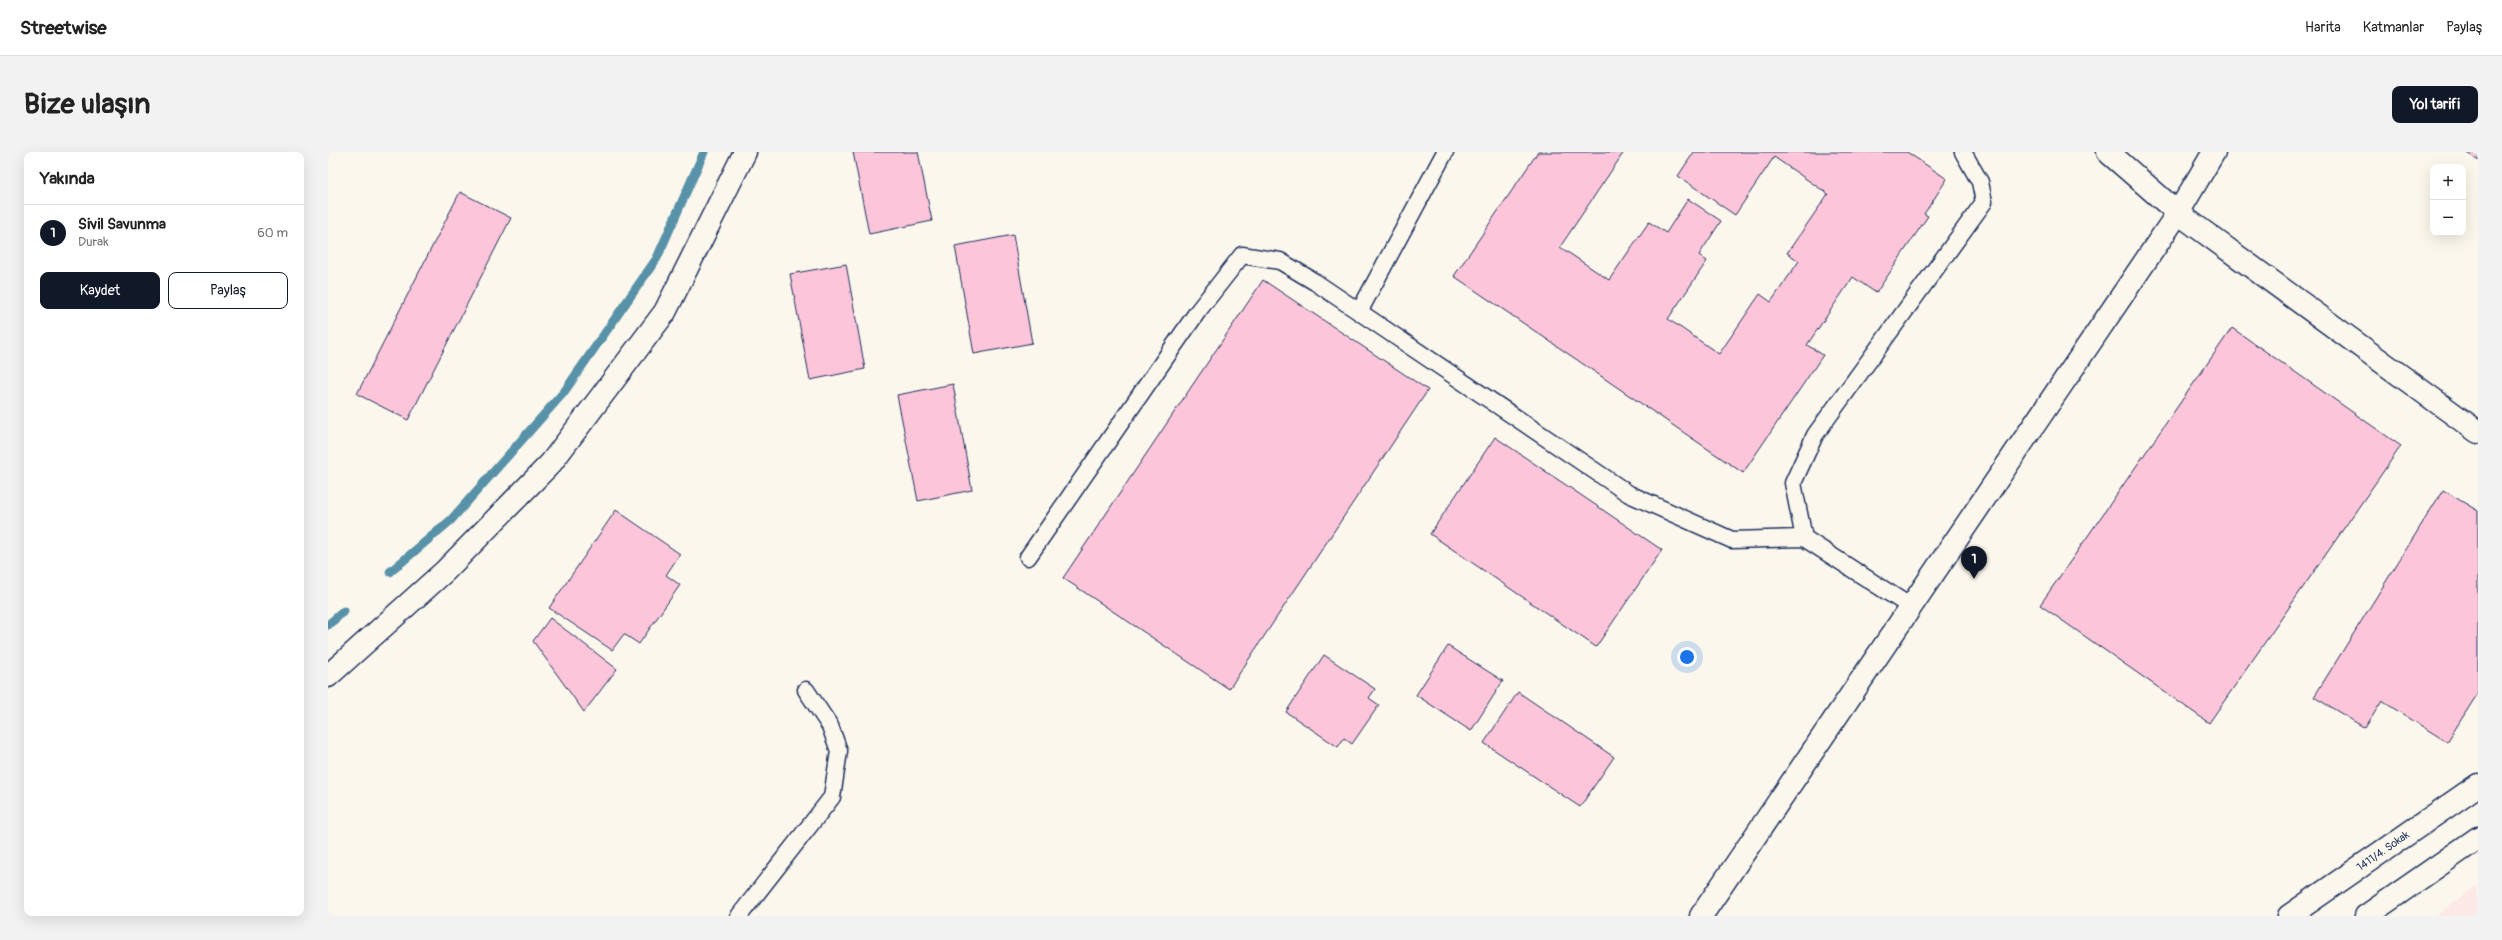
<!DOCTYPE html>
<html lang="tr">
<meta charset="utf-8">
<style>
:root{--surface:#fff;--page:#f2f2f2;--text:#222;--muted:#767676;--line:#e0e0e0;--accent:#111827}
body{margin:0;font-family:Pangolin,sans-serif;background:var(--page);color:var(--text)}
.controls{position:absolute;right:12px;top:12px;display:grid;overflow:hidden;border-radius:8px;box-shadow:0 4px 16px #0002}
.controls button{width:36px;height:36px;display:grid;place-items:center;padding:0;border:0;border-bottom:1px solid var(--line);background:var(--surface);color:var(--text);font:20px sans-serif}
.you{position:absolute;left:1359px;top:505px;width:14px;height:14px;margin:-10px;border:3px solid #fff;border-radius:50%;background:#1a73e8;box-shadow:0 0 0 6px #1a73e833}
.badge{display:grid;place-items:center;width:26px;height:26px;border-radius:50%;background:var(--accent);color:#fff;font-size:13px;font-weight:700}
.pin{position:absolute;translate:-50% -33px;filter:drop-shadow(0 1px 2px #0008)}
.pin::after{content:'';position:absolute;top:21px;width:14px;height:12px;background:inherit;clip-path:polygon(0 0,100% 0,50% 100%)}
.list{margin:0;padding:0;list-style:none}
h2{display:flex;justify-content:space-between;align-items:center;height:52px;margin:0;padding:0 16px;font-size:17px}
h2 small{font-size:13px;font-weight:400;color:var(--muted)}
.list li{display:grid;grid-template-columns:26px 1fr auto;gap:12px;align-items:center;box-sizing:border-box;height:56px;padding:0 16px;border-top:1px solid var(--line)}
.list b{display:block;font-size:15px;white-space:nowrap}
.list p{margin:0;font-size:13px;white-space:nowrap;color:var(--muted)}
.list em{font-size:13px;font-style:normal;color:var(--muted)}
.actions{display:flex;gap:8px;padding:12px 16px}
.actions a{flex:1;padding:9px 0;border:1px solid var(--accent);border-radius:8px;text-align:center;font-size:14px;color:var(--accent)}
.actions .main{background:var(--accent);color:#fff}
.map{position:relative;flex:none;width:2150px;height:764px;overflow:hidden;border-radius:8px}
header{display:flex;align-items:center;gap:24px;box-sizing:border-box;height:56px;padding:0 20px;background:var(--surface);border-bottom:1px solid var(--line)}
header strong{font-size:19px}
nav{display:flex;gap:22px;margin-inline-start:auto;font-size:14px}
.intro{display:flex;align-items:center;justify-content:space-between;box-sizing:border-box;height:96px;padding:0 24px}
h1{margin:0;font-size:28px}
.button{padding:10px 18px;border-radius:8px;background:var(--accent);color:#fff;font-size:14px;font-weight:700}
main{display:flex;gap:24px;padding:0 24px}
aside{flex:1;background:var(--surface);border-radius:8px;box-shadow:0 4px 16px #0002}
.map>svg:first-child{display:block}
.built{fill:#fce8e7}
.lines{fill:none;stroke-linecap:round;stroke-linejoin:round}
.stream{stroke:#5992a9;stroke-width:9}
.building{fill:#fdc5da;stroke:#1b2f5e}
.lane-casing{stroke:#1b2f5e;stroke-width:19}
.street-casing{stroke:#1b2f5e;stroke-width:25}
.lane{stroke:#fbf7ec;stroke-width:16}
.street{stroke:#fbf7ec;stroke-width:22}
.labels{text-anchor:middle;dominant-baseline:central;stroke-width:3;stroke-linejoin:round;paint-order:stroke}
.street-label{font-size:11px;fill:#1b2f5e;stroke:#fbf7ec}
</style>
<header>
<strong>Streetwise</strong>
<nav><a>Harita</a><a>Katmanlar</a><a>Paylaş</a></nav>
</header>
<div class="intro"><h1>Bize ulaşın</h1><a class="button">Yol tarifi</a></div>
<main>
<aside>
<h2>Yakında<small></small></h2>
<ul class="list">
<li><span class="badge">1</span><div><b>Sivil Savunma</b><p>Durak</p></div><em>60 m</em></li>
</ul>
<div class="actions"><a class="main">Kaydet</a><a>Paylaş</a></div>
</aside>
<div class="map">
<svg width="2150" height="764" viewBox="0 0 2150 764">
<rect width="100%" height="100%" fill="#fbf7ec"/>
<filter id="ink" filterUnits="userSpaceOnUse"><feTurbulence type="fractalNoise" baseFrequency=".025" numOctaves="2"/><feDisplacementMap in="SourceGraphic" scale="8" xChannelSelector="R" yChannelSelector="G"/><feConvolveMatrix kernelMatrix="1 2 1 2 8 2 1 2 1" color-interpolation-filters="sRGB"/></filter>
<g filter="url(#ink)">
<path class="built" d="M 2149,733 L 2150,764 L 2108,764 Z"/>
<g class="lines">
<path class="stream" d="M 62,420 L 123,368 L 236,240 L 329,106 L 376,0
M 0,473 L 16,459"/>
</g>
<path class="building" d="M 525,0 L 590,0 L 604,69 L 541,82 Z
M 1210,0 L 1296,0 L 1232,95 L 1281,128 L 1321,70 L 1338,81 L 1360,47 L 1393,69 L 1371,103 L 1379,109 L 1340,167 L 1391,202 L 1432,142 L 1443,150 L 1471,109 L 1459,101 L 1500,42 L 1446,5 L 1407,63 L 1350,24 L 1366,0 L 1579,0 L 1619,27 L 1596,62 L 1600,64 L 1548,141 L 1525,125 L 1479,193 L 1495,203 L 1415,321 L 1126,124 Z
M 2137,0 L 2150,0 L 2150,8 Z
M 132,40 L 183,66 L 80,268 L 29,242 Z
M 685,83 L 704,191 L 646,202 L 627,94 Z
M 518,112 L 537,217 L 482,228 L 462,122 Z
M 935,128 L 1100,238 L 901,537 L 735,426 Z
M 1904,176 L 2073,294 L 1881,571 L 1712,453 Z
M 625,232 L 644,338 L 590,349 L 569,243 Z
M 1167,285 L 1334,398 L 1268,495 L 1102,382 Z
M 2115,338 L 2150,359 L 2150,541 L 2119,590 L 2054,549 L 2037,576 L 1986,545 Z
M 288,358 L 352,402 L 338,423 L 352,433 L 311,492 L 296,482 L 284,498 L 221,456 Z
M 222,466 L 289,517 L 256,560 L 205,489 Z
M 1120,494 L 1175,529 L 1143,579 L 1088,543 Z
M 996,503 L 1047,537 L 1041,546 L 1051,553 L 1024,592 L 1016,586 L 1010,595 L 958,560 Z
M 1190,540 L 1286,605 L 1252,655 L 1156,591 Z"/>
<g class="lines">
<g class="lane-casing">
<path id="lane" d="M 1031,160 L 1117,0
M 1476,386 L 1465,331 L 1487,283 L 1656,50 L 1652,30 L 1635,0
M 700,405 L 870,159 L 914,103 L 952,109 L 987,130 L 1301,342 L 1404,388 L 1476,386 L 1583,455
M 411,764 L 504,645 L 511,599 L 502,574 L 478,538"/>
</g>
<g class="street-casing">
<path id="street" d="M 1780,0 L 1850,61 L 2150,280
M 0,524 L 117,419 L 223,311 L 337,160 L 417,0
M 1373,764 L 1850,61 L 1886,0
M 1961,764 L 2150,633
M 2038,764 L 2150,686"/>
</g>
<use href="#lane" class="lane"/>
<use href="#street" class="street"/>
</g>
</g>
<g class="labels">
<g class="street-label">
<text transform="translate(2055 699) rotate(-35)">1411/4. Sokak</text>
</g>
</g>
</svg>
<div class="controls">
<button>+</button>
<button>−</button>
</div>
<div class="you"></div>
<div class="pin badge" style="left:1646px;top:427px">1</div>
</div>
</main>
